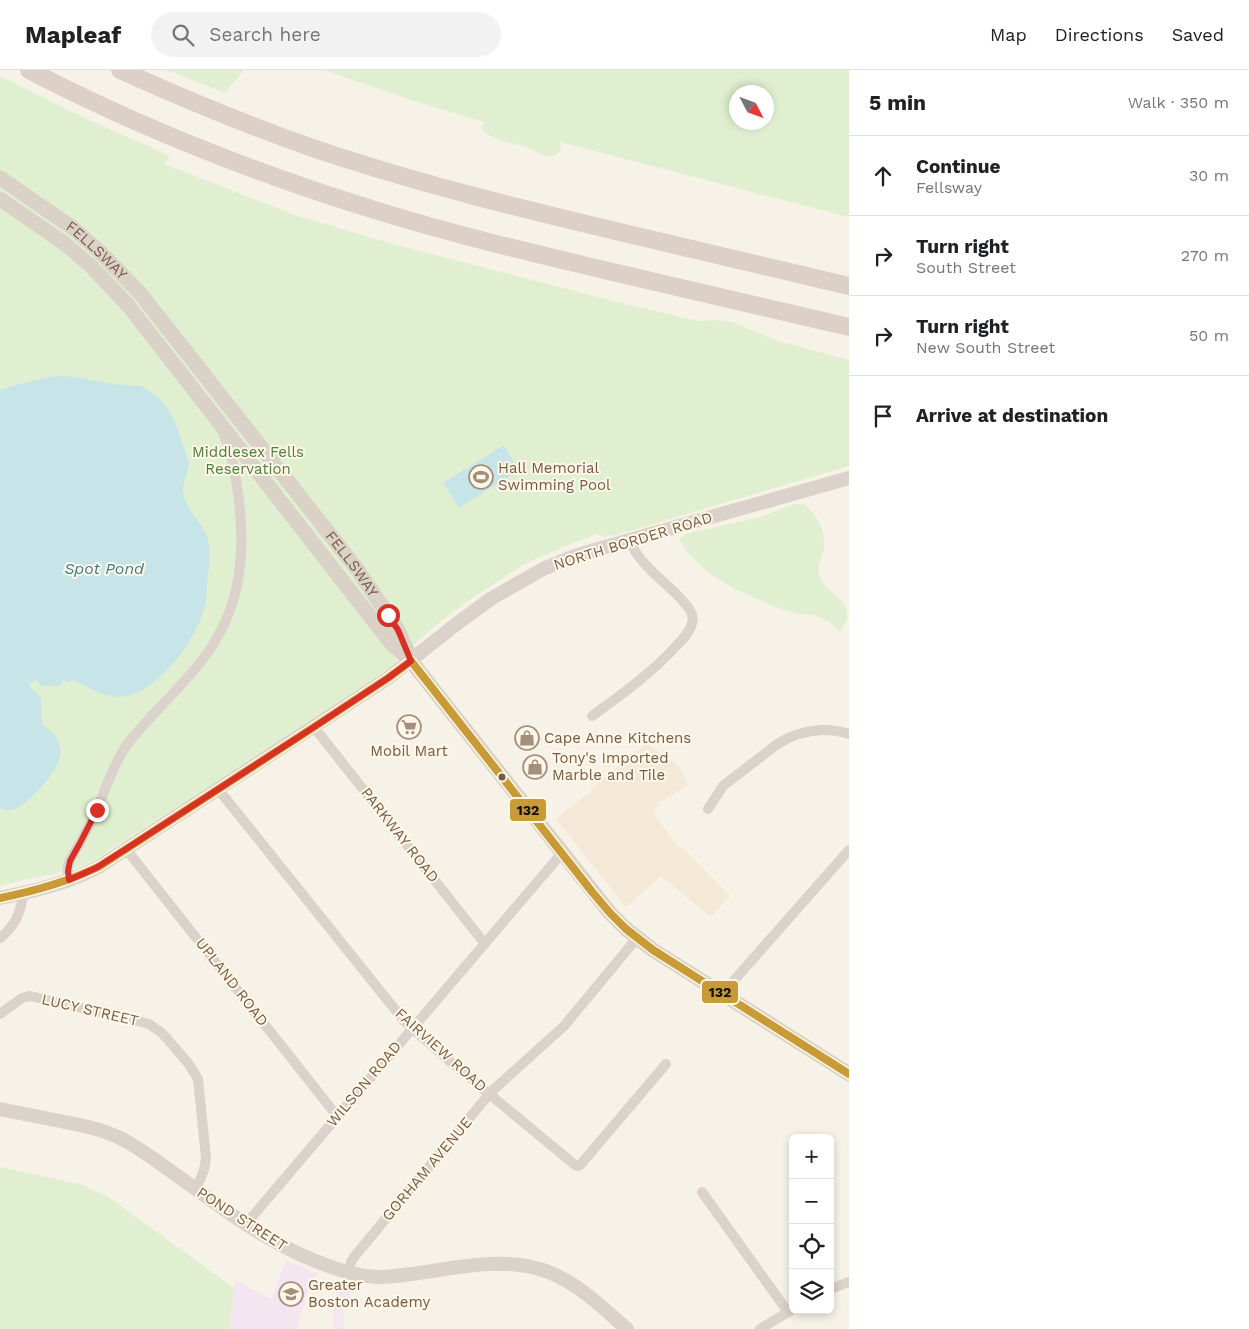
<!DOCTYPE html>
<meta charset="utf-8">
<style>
:root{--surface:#fff;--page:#f2f2f2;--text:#202124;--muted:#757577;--line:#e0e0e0}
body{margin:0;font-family:"Work Sans",sans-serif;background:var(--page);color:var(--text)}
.controls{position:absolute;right:15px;bottom:15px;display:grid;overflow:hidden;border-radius:8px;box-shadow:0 2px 8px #0003}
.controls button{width:45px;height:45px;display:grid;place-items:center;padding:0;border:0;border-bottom:1px solid var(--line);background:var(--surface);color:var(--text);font:25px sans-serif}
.compass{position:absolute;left:729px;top:15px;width:45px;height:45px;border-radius:50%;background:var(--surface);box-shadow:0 2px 8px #0003;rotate:131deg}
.stop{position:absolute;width:15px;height:15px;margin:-11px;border:4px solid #d93025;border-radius:50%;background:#fff}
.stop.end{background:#d93025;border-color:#fff;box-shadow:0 1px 5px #0008}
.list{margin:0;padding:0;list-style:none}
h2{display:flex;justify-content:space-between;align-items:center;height:65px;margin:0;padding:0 20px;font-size:21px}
h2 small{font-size:16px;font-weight:400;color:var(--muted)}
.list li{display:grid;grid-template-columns:32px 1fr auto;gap:15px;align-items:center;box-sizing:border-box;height:80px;padding:0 20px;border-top:1px solid var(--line)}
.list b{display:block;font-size:19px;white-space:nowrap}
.list p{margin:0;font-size:16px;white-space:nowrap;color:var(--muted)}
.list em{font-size:16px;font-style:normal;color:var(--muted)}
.icon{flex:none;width:28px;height:28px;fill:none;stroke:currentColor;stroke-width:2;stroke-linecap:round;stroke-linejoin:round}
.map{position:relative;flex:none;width:849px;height:1259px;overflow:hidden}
header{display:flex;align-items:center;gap:30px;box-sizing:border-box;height:70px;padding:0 25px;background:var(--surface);border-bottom:1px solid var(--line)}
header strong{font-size:24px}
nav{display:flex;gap:28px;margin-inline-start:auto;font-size:18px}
.search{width:350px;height:45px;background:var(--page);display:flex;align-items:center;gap:12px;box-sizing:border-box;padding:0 18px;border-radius:28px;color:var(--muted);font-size:19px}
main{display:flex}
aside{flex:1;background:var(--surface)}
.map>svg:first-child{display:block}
.residential{fill:#f3e9d6}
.education{fill:#f4e6f1}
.green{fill:#e0efd0;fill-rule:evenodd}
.water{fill:#c7e4e8}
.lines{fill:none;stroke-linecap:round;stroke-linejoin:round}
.street{stroke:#dad2cb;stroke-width:10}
.secondary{stroke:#dad2cb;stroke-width:14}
.primary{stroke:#dad2c6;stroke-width:15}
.highway{stroke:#ddd0c7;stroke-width:18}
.bus-1-casing{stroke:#fff8e8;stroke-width:11}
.bus-1{stroke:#c99b36;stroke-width:8}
.route{stroke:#d93025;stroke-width:6}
.bus-dot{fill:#775a45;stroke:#fff8e8;stroke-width:2}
.labels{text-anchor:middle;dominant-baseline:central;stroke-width:4;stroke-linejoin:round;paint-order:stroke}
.street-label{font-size:15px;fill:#775a45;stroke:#fff8e8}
.park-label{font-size:15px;fill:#4c7e3c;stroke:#fff8e8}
.poi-label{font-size:15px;fill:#775a45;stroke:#fff8e8;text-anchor:start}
.water-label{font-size:16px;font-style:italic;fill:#3d7a8c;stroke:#fff8e8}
.line-badge{stroke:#fff8e8;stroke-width:2}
.pale-badge-label{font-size:14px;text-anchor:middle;font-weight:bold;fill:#111}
</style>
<header>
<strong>Mapleaf</strong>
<div class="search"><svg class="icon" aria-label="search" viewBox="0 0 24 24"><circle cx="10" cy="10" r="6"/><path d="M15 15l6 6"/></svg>Search here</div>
<nav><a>Map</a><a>Directions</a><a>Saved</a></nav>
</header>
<main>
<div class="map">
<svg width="849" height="1259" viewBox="0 0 849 1259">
<rect width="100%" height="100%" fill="#f7f2e7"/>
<path class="residential" d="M 647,673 L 679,696 L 688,715 L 660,732 L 655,740 L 655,746 L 677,775 L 687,782 L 730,826 L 711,847 L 661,806 L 626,837 L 556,749 L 592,720 L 591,719 Z"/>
<path class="education" d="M 286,1190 L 318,1204 L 312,1210 L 296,1259 L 229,1259 L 235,1210 L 272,1229 Z
M 339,1212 L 353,1215 L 343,1249 L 345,1259 L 335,1259 L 333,1246 L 335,1229 Z"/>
<path class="green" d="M 167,0 L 244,0 L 225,23 Z
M 325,0 L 849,0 L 849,147 L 560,72 L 561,79 L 557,84 L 549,87 C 540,84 532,79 523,76 C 508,72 494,70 482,60 L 484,52 L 411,30 ZM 736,22 L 766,22 L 766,52 L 736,52 Z
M 0,6 L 74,43 L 170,86 L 164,94 L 295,145 L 389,173 L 613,231 L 697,251 L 718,250 L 732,252 L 781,272 L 849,290 L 849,396 L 623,463 L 605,467 L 597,464 L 565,476 L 533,490 L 521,496 L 471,529 L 453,542 L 429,561 L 388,599 L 177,737 L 91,792 L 69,801 L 27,809 L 0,816 Z
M 795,434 L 804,434 C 817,445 828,464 823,482 C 821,489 817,496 819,504 C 823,523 849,526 847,548 C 846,553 842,558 840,562 L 831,553 L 815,545 L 799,544 L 778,538 L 733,518 L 715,507 L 702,497 L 688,483 L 679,470 L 686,464 L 760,447 Z
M 0,1097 L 79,1114 L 107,1126 L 234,1218 L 229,1259 L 0,1259 Z"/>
<path class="water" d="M 57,306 L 76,307 L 111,314 L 141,316 L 152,323 L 159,328 L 169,340 L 178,360 L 189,394 C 188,403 183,411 183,420 C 184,441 206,454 209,474 C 211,488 208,502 207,516 C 207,522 207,529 205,535 C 198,568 156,627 118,627 C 101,627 87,615 72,610 L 67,612 L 62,611 L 60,616 L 42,616 L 40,615 L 37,610 L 29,613 L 31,619 L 36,622 L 41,629 L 41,645 L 43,655 C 47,658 52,662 55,665 C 60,672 62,684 59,691 C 54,705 26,738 11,740 C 7,741 3,739 0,738 L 0,320 L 31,311 Z
M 504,375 L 519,400 L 459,438 L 443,413 Z"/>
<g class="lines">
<path class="street" d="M 592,646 C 622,624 652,603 677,575 C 683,569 690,562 692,553 C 694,547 691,541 687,536 C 673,517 650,504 637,484 C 634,480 632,475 630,471
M 314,657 L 485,874
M 218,719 L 405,952 L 453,994 L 575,1095 L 578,1096 L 581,1094 L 666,994
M 708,739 L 723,716 L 776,675 C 798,661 823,656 849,664
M 126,779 L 337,1046
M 69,810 C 68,805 67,800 68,795 C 70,788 75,781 79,775 C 83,767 87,759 91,752 C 104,727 110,699 126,676 C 148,647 176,623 199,594 C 239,545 246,492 239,431 C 236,408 233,386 224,365
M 0,868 C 16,855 20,843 24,823
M 722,924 L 849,780
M 0,944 L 22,928 L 30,926 L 134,950 L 149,954 L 162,963 L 188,993 L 198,1009 L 206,1088 L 204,1100 L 196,1120
M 702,1122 L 788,1242
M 245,1155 L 562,783
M 348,1203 L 351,1192 L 354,1187 L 491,1022 L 564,956 L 637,868
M 830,1219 L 849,1212
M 760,1259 L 793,1239"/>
<path class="secondary" d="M 0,828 C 34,821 69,813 100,796 L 388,608 L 459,552 L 492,528 L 543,499 L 567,489 L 591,481 L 849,408
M 0,1039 C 20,1043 40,1047 60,1051 C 81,1055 102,1059 122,1069 C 143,1080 162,1095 182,1109 C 226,1141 267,1172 318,1192 C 339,1200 358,1207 381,1207 C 434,1205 499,1181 551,1203 C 580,1215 603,1238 627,1259"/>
<g class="primary">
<path id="s1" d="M 0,108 L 73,158 L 101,183 L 139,222 L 357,499 L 398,560 L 410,587"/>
<path d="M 0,129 L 64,173 L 91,196 L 127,234 L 390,572 L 411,591 L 610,843 L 626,859 L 653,880 L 849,1004"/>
</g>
<path class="highway" d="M 29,0 C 140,58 258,104 378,141 C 452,164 528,182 604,200 C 686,219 767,238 849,257
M 120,0 C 198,35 277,68 359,93 C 441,119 524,139 607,159 C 688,178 768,197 849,216"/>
<g class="bus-1-casing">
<path id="bus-1" d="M 411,591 L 593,823 L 610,843 L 626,859 L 653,880 L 849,1004
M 0,828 C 35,821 68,812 100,796 L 314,657 L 388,608 L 411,591"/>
</g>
<use href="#bus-1" class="bus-1"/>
</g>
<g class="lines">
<path class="route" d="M 97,740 L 80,773 L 70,791 L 68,801 L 69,810 L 96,798 L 126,779 L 314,657 L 388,608 L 411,591 L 398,560 L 388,545"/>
</g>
<defs>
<g id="stadium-ring" transform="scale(1.25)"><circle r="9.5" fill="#fff8e8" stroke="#a48f7e" stroke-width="1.5"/><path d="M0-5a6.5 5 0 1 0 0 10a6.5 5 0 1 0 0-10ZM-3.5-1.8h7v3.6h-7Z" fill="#a48f7e"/></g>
<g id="supermarket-ring" transform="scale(1.25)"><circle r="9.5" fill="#fff8e8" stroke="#a48f7e" stroke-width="1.5"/><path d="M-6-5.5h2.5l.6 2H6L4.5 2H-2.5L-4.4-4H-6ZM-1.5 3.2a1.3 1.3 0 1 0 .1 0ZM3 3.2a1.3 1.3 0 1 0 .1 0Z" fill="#a48f7e"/></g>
<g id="shop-ring" transform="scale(1.25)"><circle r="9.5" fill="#fff8e8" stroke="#a48f7e" stroke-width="1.5"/><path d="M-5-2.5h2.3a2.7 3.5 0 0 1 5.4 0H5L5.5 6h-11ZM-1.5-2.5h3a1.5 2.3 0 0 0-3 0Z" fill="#a48f7e"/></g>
<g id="school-ring" transform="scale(1.25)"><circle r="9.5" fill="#fff8e8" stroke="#a48f7e" stroke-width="1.5"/><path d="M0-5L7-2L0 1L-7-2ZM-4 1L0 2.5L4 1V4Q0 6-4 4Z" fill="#a48f7e"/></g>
</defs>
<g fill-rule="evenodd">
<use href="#stadium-ring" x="481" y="407"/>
<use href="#supermarket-ring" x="409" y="657"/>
<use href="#shop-ring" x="527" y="668"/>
<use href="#shop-ring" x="535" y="697"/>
<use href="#school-ring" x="291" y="1224"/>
</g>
<circle class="bus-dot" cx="502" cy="707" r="4.5"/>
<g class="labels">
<g class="street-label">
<text stroke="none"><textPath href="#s1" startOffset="121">FELLSWAY</textPath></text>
<text transform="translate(633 471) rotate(-17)">NORTH BORDER ROAD</text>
<text stroke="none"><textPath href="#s1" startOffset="526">FELLSWAY</textPath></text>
<text transform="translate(400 765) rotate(52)">PARKWAY ROAD</text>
<text transform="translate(232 912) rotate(52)">UPLAND ROAD</text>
<text transform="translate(90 940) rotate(13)">LUCY STREET</text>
<text transform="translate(441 980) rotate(42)">FAIRVIEW ROAD</text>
<text transform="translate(364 1014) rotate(-50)">WILSON ROAD</text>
<text transform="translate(427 1099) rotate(-50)">GORHAM AVENUE</text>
<text transform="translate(242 1149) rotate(33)">POND STREET</text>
</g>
<g class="park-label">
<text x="248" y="382">Middlesex Fells<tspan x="248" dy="17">Reservation</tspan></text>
</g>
<g class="poi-label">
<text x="498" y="398">Hall Memorial<tspan x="498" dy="17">Swimming Pool</tspan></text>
<text x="544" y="668">Cape Anne Kitchens</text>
<text x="409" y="681" text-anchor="middle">Mobil Mart</text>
<text x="552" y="688">Tony's Imported<tspan x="552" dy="17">Marble and Tile</tspan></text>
<text x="308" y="1215">Greater<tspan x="308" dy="17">Boston Academy</tspan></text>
</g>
<g class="water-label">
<text x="104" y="498">Spot Pond</text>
</g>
</g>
<g class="line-badge">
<rect x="509" y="728" width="38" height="24" rx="5" fill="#c99b36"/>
<rect x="701" y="910" width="38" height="24" rx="5" fill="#c99b36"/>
</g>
<g class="pale-badge-label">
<text x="528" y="745">132</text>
<text x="720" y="927">132</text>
</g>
</svg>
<div class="controls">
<button>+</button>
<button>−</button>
<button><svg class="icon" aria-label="locate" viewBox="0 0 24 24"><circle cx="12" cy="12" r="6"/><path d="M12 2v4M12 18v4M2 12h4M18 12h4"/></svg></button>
<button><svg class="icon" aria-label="layers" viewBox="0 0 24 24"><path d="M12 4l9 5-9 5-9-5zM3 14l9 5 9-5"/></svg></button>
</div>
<svg class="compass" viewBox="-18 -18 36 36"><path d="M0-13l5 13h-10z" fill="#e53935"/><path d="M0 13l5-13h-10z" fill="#757577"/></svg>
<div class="stop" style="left:388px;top:545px"></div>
<div class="stop end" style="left:97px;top:740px"></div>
</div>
<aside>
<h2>5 min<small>Walk · 350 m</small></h2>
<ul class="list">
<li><svg class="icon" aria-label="ahead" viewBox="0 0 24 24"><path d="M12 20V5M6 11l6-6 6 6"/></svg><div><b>Continue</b><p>Fellsway</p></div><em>30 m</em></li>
<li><svg class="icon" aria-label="right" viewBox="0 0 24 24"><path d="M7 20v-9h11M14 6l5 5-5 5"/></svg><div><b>Turn right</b><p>South Street</p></div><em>270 m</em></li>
<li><svg class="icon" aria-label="right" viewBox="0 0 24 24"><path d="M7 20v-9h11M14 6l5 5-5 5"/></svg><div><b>Turn right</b><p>New South Street</p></div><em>50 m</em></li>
<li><svg class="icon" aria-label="arrive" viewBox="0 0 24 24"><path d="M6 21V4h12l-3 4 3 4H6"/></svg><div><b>Arrive at destination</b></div></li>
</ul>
</aside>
</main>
